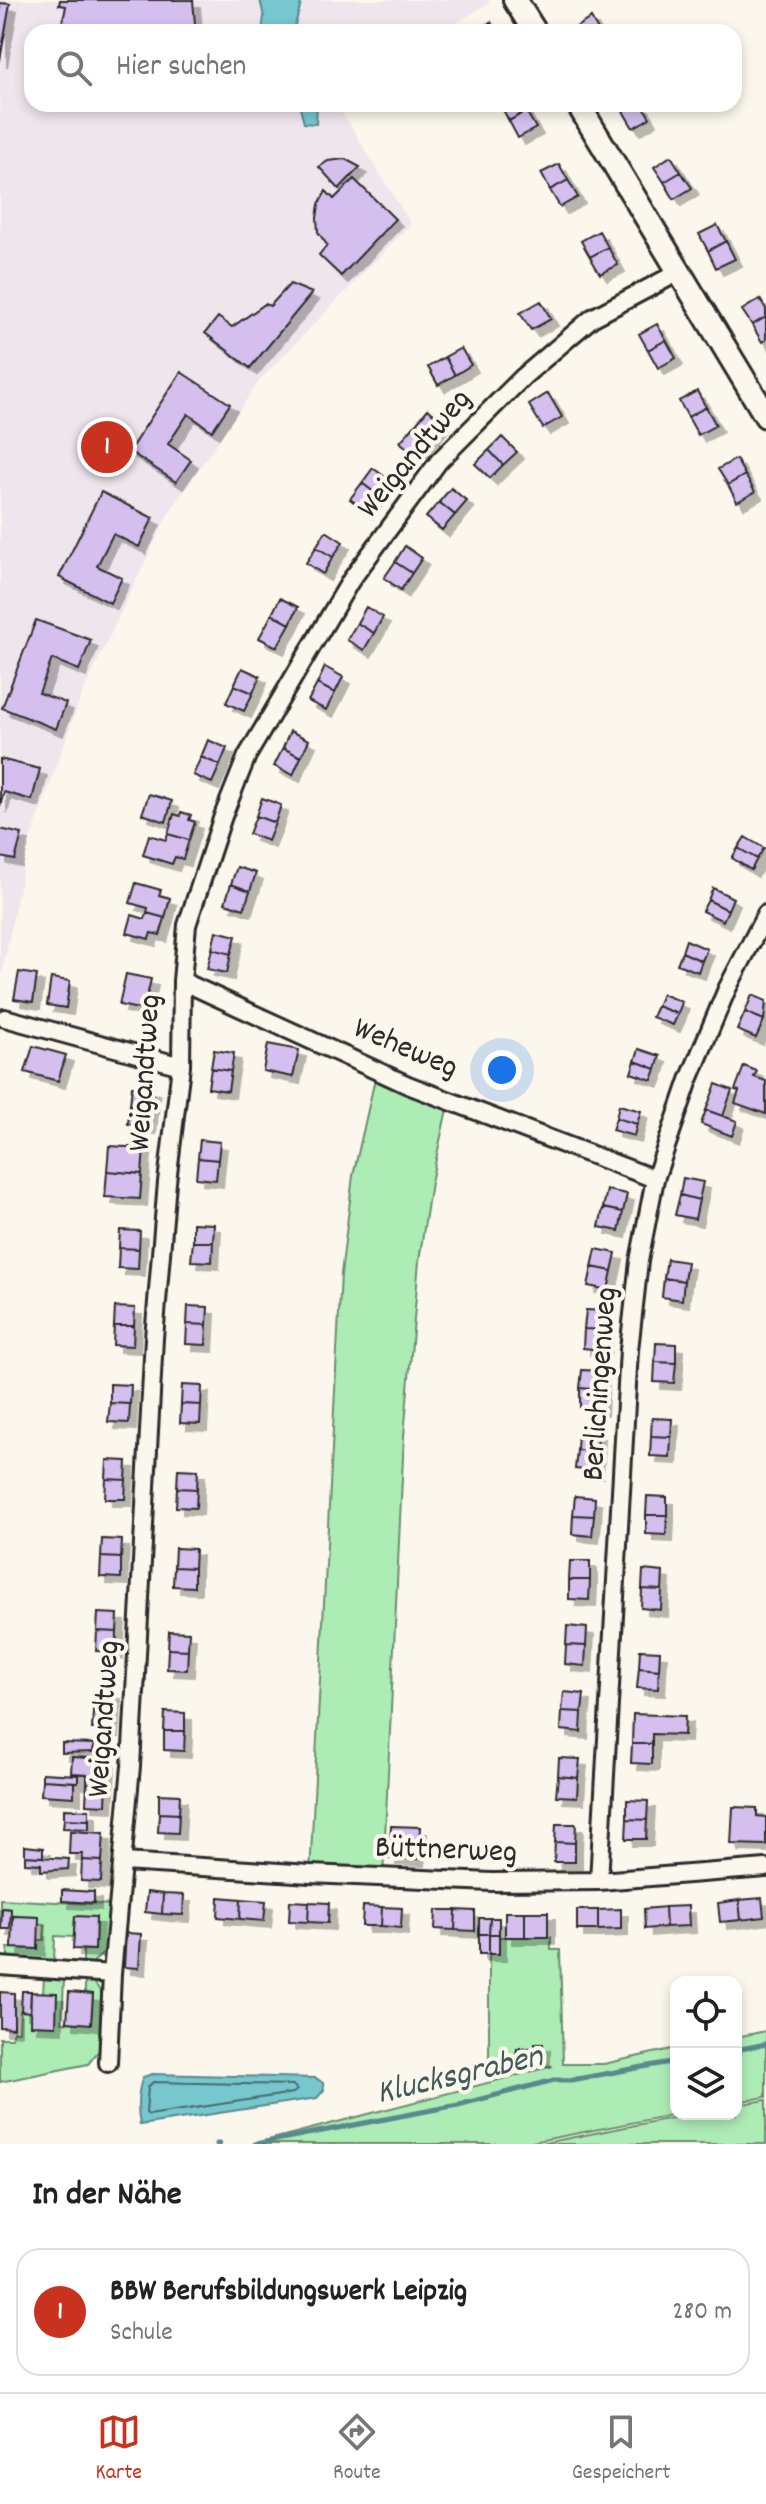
<!DOCTYPE html>
<html lang="de">
<meta charset="utf-8">
<style>
:root{--surface:#fff;--page:#f6f6f6;--text:#222;--muted:#767676;--line:#e0e0e0;--accent:#c8321e}
body{margin:0;font-family:Dekko,sans-serif;background:var(--page);color:var(--text)}
.controls{position:absolute;right:24px;bottom:24px;display:grid;overflow:hidden;border-radius:16px;box-shadow:0 4px 12px #0003}
.controls button{width:72px;height:72px;display:grid;place-items:center;padding:0;border:0;border-bottom:2px solid var(--line);background:var(--surface);color:var(--text);font:40px sans-serif}
.you{position:absolute;left:502px;top:1070px;width:28px;height:28px;margin:-20px;border:6px solid #fff;border-radius:50%;background:#1a73e8;box-shadow:0 0 0 12px #1a73e833}
.badge{display:grid;place-items:center;width:52px;height:52px;border-radius:50%;background:var(--accent);color:#fff;font-size:26px;font-weight:700}
.pin{position:absolute;translate:-50% -50%;border:4px solid #fff;box-shadow:0 2px 8px #0006}
.list{margin:0;padding:0;list-style:none}
h2{display:flex;justify-content:space-between;align-items:center;height:104px;margin:0;padding:0 32px;font-size:34px}
h2 small{font-size:26px;font-weight:400;color:var(--muted)}
.list li{display:grid;grid-template-columns:52px 1fr auto;gap:24px;align-items:center;box-sizing:border-box;height:128px;margin:0 16px 16px;padding:0 16px;border:2px solid var(--line);border-radius:24px}
.list b{display:block;font-size:30px;white-space:nowrap}
.list p{margin:0;font-size:26px;white-space:nowrap;color:var(--muted)}
.list em{font-size:26px;font-style:normal;color:var(--muted)}
.icon{flex:none;width:44px;height:44px;fill:none;stroke:currentColor;stroke-width:2;stroke-linecap:round;stroke-linejoin:round}
.map{position:relative;flex:none;width:766px;height:2144px;overflow:hidden}
.search{position:absolute;background:var(--surface);box-shadow:0 4px 12px #0003;left:24px;right:24px;top:24px;height:88px;display:flex;align-items:center;gap:20px;box-sizing:border-box;padding:0 28px;border-radius:24px;color:var(--muted);font-size:30px}
.sheet{height:248px;background:var(--surface)}
nav{display:flex;justify-content:space-around;align-items:center;box-sizing:border-box;height:112px;border-top:2px solid var(--line);background:var(--surface);font-size:22px;color:var(--muted)}
nav a{display:grid;justify-items:center;gap:4px}
nav .on{color:var(--accent)}
.map>svg:first-child{display:block}
.built{fill:#efe6ed}
.green{fill:#adedb5;stroke:#6c8c70;stroke-width:2;fill-rule:evenodd}
.water{fill:#76c7ce;stroke:#58898d;stroke-width:2}
.lines{fill:none;stroke-linecap:round;stroke-linejoin:round}
.shore{stroke:#49696c;stroke-width:2}
.stream{stroke:#58898d;stroke-width:5}
.building{fill:#d4bfef;stroke:#2b2b2b;stroke-width:2;filter:url(#shadow)}
.street-casing{stroke:#2b2b2b;stroke-width:22}
.secondary-casing{stroke:#2b2b2b;stroke-width:28}
.street{stroke:#fbf7ec;stroke-width:16}
.secondary{stroke:#fbf7ec;stroke-width:22}
.labels{text-anchor:middle;dominant-baseline:central;stroke-width:8;stroke-linejoin:round;paint-order:stroke}
.street-label{font-size:32px;fill:#2b2b2b;stroke:#fbf7ec}
.water-label{font-size:34px;font-style:italic;fill:#425a5c;stroke:#fbf7ec}
</style>
<div class="map">
<svg width="766" height="2144" viewBox="0 0 766 2144">
<defs>
<filter id="shadow"><feDropShadow dx="7" dy="7" stdDeviation="0" flood-color="#0004"/></filter>
</defs>
<rect width="100%" height="100%" fill="#fbf7ec"/>
<filter id="ink" filterUnits="userSpaceOnUse"><feTurbulence type="fractalNoise" baseFrequency=".0125" numOctaves="2"/><feDisplacementMap in="SourceGraphic" scale="16" xChannelSelector="R" yChannelSelector="G"/><feConvolveMatrix kernelMatrix="1 2 1 2 8 2 1 2 1" color-interpolation-filters="sRGB"/></filter>
<g filter="url(#ink)">
<path class="built" d="M 0,0 L 488,0 L 490,3 L 441,32 L 32,32 L 32,104 L 337,104 L 411,224 L 260,380 L 168,514 L 82,694 L 26,852 L 0,984 Z"/>
<path class="green" d="M 377,1070 L 449,1100 L 431,1182 L 419,1261 L 404,1436 L 383,1878 L 310,1874 L 341,1274 L 353,1176 Z
M 0,1899 L 111,1905 L 106,1951 L 92,1963 L 83,1963 L 83,1950 L 95,1950 L 96,1918 L 75,1916 L 74,1937 L 55,1936 L 54,1961 L 8,1959 L 8,1948 L 38,1949 L 38,1940 L 44,1940 L 45,1925 L 39,1924 L 38,1917 L 10,1916 L 11,1909 L 1,1908 L 0,1926 Z
M 499,1937 L 551,1937 L 551,1950 L 560,1950 L 563,2064 L 604,2064 L 676,2048 L 677,2114 L 522,2144 L 253,2144 L 553,2066 L 489,2065 L 489,1954 L 499,1954 ZM 517,2048 L 535,2048 L 542,2060 L 516,2060 Z
M 44,1978 L 64,1979 L 62,2022 L 91,2023 L 93,1994 L 85,1993 L 85,1980 L 93,1981 L 103,1995 L 101,2048 L 88,2064 L 0,2082 L 0,2038 L 12,2038 L 13,2031 L 19,2031 L 20,2011 L 31,2011 L 43,1993 Z
M 766,2031 L 766,2097 L 736,2102 L 736,2037 Z
M 766,2100 L 766,2144 L 539,2144 L 692,2114 L 736,2114 L 736,2105 Z"/>
<path class="water" d="M 260,0 L 302,0 L 293,32 L 262,32 L 264,16 Z
M 299,104 L 317,104 L 316,124 L 304,123 Z
M 152,2074 L 316,2078 L 323,2083 L 324,2090 L 317,2098 L 140,2125 C 137,2109 137,2092 143,2077 Z"/>
<g class="lines">
<path class="shore" d="M 153,2082 L 293,2085 L 297,2090 L 293,2093 L 149,2115 L 146,2113 L 148,2087 Z"/>
<path class="stream" d="M 736,2050 L 766,2044
M 217,2144 L 219,2144
M 255,2144 L 458,2105 L 554,2080 L 571,2080 L 676,2061"/>
</g>
<path class="building" d="M 60,0 L 193,0 L 195,24 L 192,32 L 61,32 L 66,6 L 59,5 Z
M 0,3 L 10,4 L 0,60 Z
M 591,18 L 599,32 L 575,32 L 573,29 Z
M 491,22 L 496,32 L 473,32 Z
M 500,104 L 523,104 L 526,111 L 509,121 Z
M 619,104 L 635,104 L 623,111 Z
M 635,104 L 642,104 L 650,118 L 633,128 L 623,111 Z
M 526,111 L 536,128 L 518,138 L 509,121 Z
M 671,156 L 681,172 L 664,182 L 654,167 Z
M 345,159 L 360,167 L 339,189 L 319,167 L 328,161 Z
M 559,164 L 568,180 L 550,190 L 541,173 Z
M 681,172 L 692,188 L 674,199 L 664,182 Z
M 354,179 L 395,219 L 341,276 L 319,255 L 327,245 L 318,232 L 317,218 L 319,204 L 326,191 L 334,199 Z
M 568,180 L 578,197 L 560,207 L 550,190 Z
M 717,225 L 726,241 L 708,251 L 699,234 Z
M 599,231 L 608,247 L 590,257 L 581,241 Z
M 726,241 L 735,259 L 716,268 L 708,251 Z
M 608,247 L 618,265 L 600,274 L 590,257 Z
M 290,284 L 312,293 L 250,368 L 205,333 L 218,317 L 232,327 L 265,304 L 270,306 Z
M 760,299 L 766,309 L 766,317 L 752,325 L 742,310 Z
M 541,301 L 551,319 L 531,330 L 520,313 Z
M 766,317 L 766,340 L 762,342 L 752,325 Z
M 657,324 L 666,340 L 648,350 L 639,334 Z
M 666,340 L 676,358 L 658,368 L 648,350 Z
M 461,348 L 471,365 L 455,375 L 445,357 Z
M 445,357 L 455,375 L 438,385 L 428,367 Z
M 181,372 L 230,404 L 212,431 L 188,414 L 168,444 L 191,460 L 176,482 L 129,451 Z
M 697,391 L 706,407 L 688,417 L 679,401 Z
M 548,393 L 562,417 L 543,428 L 529,405 Z
M 706,407 L 716,425 L 698,435 L 688,417 Z
M 428,409 L 443,422 L 428,440 L 413,427 Z
M 413,427 L 428,440 L 415,455 L 400,442 Z
M 502,437 L 517,452 L 503,465 L 489,450 Z
M 489,450 L 503,465 L 490,478 L 475,464 Z
M 736,459 L 745,475 L 728,485 L 718,469 Z
M 373,468 L 389,480 L 378,495 L 362,483 Z
M 745,475 L 755,492 L 737,502 L 728,485 Z
M 362,483 L 378,495 L 366,511 L 350,499 Z
M 451,488 L 467,501 L 455,515 L 439,502 Z
M 101,492 L 153,518 L 139,547 L 113,534 L 97,566 L 122,578 L 110,603 L 59,577 Z
M 439,502 L 455,515 L 442,530 L 426,517 Z
M 326,531 L 343,542 L 333,557 L 316,547 Z
M 405,546 L 422,558 L 412,573 L 395,562 Z
M 316,547 L 333,557 L 323,574 L 306,563 Z
M 395,562 L 412,573 L 401,590 L 384,578 Z
M 280,598 L 298,607 L 290,624 L 272,614 Z
M 366,607 L 383,617 L 374,633 L 357,623 Z
M 272,614 L 290,624 L 277,647 L 259,638 Z
M 36,620 L 91,640 L 79,670 L 52,659 L 39,693 L 66,703 L 56,729 L 2,708 Z
M 357,623 L 374,633 L 364,650 L 347,640 Z
M 325,667 L 343,677 L 335,693 L 317,684 Z
M 242,668 L 260,676 L 253,693 L 234,685 Z
M 317,684 L 335,693 L 326,710 L 308,701 Z
M 234,685 L 253,693 L 244,711 L 226,703 Z
M 290,731 L 309,740 L 301,757 L 283,748 Z
M 208,740 L 227,748 L 220,765 L 201,757 Z
M 283,748 L 301,757 L 293,775 L 274,766 Z
M 201,757 L 220,765 L 212,783 L 193,775 Z
M 0,759 L 40,769 L 32,800 L 4,792 L 0,806 Z
M 149,794 L 172,801 L 166,822 L 142,814 Z
M 262,798 L 281,805 L 275,823 L 256,816 Z
M 181,812 L 191,815 L 189,820 L 195,822 L 189,840 L 168,834 L 174,814 L 180,816 Z
M 256,816 L 275,823 L 268,841 L 249,834 Z
M 0,829 L 22,834 L 15,860 L 0,857 Z
M 168,834 L 189,840 L 183,859 L 175,857 L 172,864 L 143,855 L 149,835 L 166,840 Z
M 745,837 L 764,848 L 757,859 L 738,848 Z
M 738,848 L 757,859 L 751,870 L 732,858 Z
M 237,867 L 256,873 L 250,891 L 231,884 Z
M 136,883 L 161,890 L 159,895 L 170,898 L 165,918 L 147,913 L 148,908 L 130,903 Z
M 231,884 L 250,891 L 244,909 L 225,903 Z
M 713,888 L 733,898 L 728,910 L 708,900 Z
M 708,900 L 728,910 L 723,921 L 702,911 Z
M 147,913 L 165,918 L 160,935 L 151,933 L 149,939 L 127,933 L 132,915 L 145,919 Z
M 216,931 L 236,936 L 231,954 L 212,949 Z
M 686,940 L 707,949 L 702,961 L 682,952 Z
M 212,949 L 231,954 L 227,973 L 207,969 Z
M 682,952 L 702,961 L 698,972 L 677,964 Z
M 19,972 L 37,975 L 33,1002 L 14,999 Z
M 126,974 L 151,979 L 144,1010 L 119,1005 Z
M 51,978 L 70,981 L 66,1008 L 47,1005 Z
M 662,994 L 682,1002 L 678,1014 L 657,1006 Z
M 752,995 L 766,1001 L 764,1020 L 745,1012 Z
M 657,1006 L 678,1014 L 673,1025 L 652,1017 Z
M 745,1012 L 764,1020 L 756,1038 L 737,1030 Z
M 268,1044 L 299,1050 L 293,1077 L 263,1071 Z
M 33,1046 L 66,1055 L 58,1081 L 25,1072 Z
M 639,1049 L 660,1056 L 656,1069 L 635,1061 Z
M 214,1050 L 234,1053 L 231,1071 L 211,1068 Z
M 635,1061 L 656,1069 L 652,1080 L 631,1073 Z
M 744,1066 L 757,1071 L 754,1077 L 766,1081 L 766,1114 L 735,1103 L 739,1091 L 735,1090 Z
M 211,1068 L 231,1071 L 228,1091 L 208,1088 Z
M 716,1084 L 732,1090 L 723,1116 L 706,1110 Z
M 132,1086 L 153,1088 L 151,1107 L 130,1105 Z
M 130,1105 L 151,1107 L 149,1127 L 128,1124 Z
M 619,1105 L 641,1111 L 637,1124 L 616,1118 Z
M 706,1110 L 737,1121 L 732,1136 L 701,1124 Z
M 616,1118 L 637,1124 L 634,1136 L 612,1130 Z
M 200,1140 L 220,1142 L 218,1160 L 198,1158 Z
M 109,1146 L 144,1148 L 142,1174 L 107,1171 Z
M 198,1158 L 218,1160 L 216,1180 L 196,1178 Z
M 107,1171 L 142,1174 L 140,1199 L 105,1197 Z
M 683,1178 L 703,1182 L 699,1200 L 680,1195 Z
M 607,1190 L 627,1194 L 623,1212 L 603,1208 Z
M 680,1195 L 699,1200 L 695,1219 L 675,1215 Z
M 603,1208 L 623,1212 L 619,1231 L 599,1227 Z
M 193,1223 L 214,1224 L 213,1242 L 193,1242 Z
M 120,1230 L 140,1231 L 139,1249 L 119,1248 Z
M 193,1242 L 213,1242 L 212,1262 L 191,1261 Z
M 119,1248 L 139,1249 L 138,1269 L 118,1268 Z
M 596,1249 L 616,1253 L 612,1271 L 592,1267 Z
M 667,1259 L 687,1262 L 684,1281 L 664,1278 Z
M 592,1267 L 612,1271 L 608,1290 L 588,1286 Z
M 664,1278 L 684,1281 L 682,1300 L 662,1297 Z
M 188,1306 L 208,1307 L 207,1325 L 187,1324 Z
M 115,1307 L 135,1308 L 134,1326 L 114,1326 Z
M 586,1310 L 606,1311 L 605,1330 L 584,1329 Z
M 187,1324 L 207,1325 L 206,1345 L 186,1344 Z
M 114,1326 L 134,1326 L 133,1346 L 113,1345 Z
M 584,1329 L 605,1330 L 603,1350 L 583,1348 Z
M 656,1343 L 676,1344 L 676,1363 L 655,1362 Z
M 655,1362 L 676,1363 L 674,1383 L 654,1382 Z
M 582,1370 L 602,1371 L 601,1390 L 580,1388 Z
M 110,1384 L 131,1385 L 130,1404 L 110,1403 Z
M 182,1385 L 202,1386 L 201,1405 L 181,1404 Z
M 580,1388 L 601,1390 L 600,1409 L 580,1408 Z
M 110,1403 L 130,1404 L 129,1423 L 108,1422 Z
M 181,1404 L 201,1405 L 200,1424 L 180,1423 Z
M 652,1418 L 672,1419 L 671,1437 L 651,1436 Z
M 578,1431 L 598,1432 L 597,1451 L 577,1450 Z
M 651,1436 L 671,1437 L 670,1457 L 650,1456 Z
M 577,1450 L 597,1451 L 596,1471 L 575,1469 Z
M 107,1460 L 127,1461 L 126,1480 L 106,1479 Z
M 178,1469 L 198,1470 L 197,1489 L 177,1488 Z
M 106,1479 L 126,1480 L 125,1499 L 105,1499 Z
M 177,1488 L 197,1489 L 196,1508 L 176,1507 Z
M 575,1496 L 595,1498 L 594,1516 L 573,1515 Z
M 647,1496 L 667,1497 L 667,1515 L 646,1515 Z
M 573,1515 L 594,1516 L 592,1536 L 572,1534 Z
M 646,1515 L 667,1515 L 666,1535 L 646,1534 Z
M 102,1539 L 122,1540 L 121,1558 L 101,1557 Z
M 175,1548 L 195,1549 L 194,1568 L 174,1567 Z
M 101,1557 L 121,1558 L 121,1578 L 100,1577 Z
M 570,1561 L 590,1561 L 590,1580 L 569,1580 Z
M 174,1567 L 194,1568 L 194,1587 L 173,1586 Z
M 643,1570 L 663,1572 L 662,1590 L 642,1589 Z
M 569,1580 L 590,1580 L 589,1600 L 569,1599 Z
M 642,1589 L 662,1590 L 661,1610 L 641,1608 Z
M 98,1613 L 118,1614 L 117,1632 L 97,1631 Z
M 567,1626 L 587,1628 L 586,1646 L 566,1645 Z
M 97,1631 L 117,1632 L 116,1652 L 96,1651 Z
M 169,1631 L 189,1632 L 188,1650 L 168,1649 Z
M 566,1645 L 586,1646 L 585,1666 L 565,1664 Z
M 168,1649 L 188,1650 L 187,1670 L 167,1669 Z
M 640,1650 L 660,1651 L 659,1670 L 639,1668 Z
M 639,1668 L 659,1670 L 658,1689 L 637,1688 Z
M 94,1691 L 114,1692 L 113,1713 L 93,1712 Z
M 564,1692 L 584,1694 L 582,1712 L 562,1711 Z
M 562,1711 L 582,1712 L 581,1732 L 561,1730 Z
M 93,1712 L 113,1713 L 112,1730 L 92,1729 Z
M 165,1712 L 185,1713 L 185,1731 L 164,1731 Z
M 633,1714 L 685,1716 L 684,1735 L 652,1734 L 652,1744 L 632,1744 Z
M 164,1731 L 185,1731 L 184,1751 L 164,1750 Z
M 62,1743 L 94,1744 L 93,1752 L 62,1753 Z
M 632,1744 L 652,1744 L 652,1764 L 631,1763 Z
M 72,1757 L 108,1759 L 107,1784 L 87,1783 L 87,1774 L 71,1773 Z
M 559,1758 L 580,1759 L 578,1778 L 558,1776 Z
M 42,1773 L 78,1775 L 78,1782 L 42,1780 Z
M 558,1776 L 578,1778 L 577,1797 L 556,1796 Z
M 42,1780 L 74,1782 L 74,1797 L 41,1795 Z
M 87,1783 L 107,1784 L 106,1805 L 86,1804 Z
M 159,1794 L 180,1795 L 179,1814 L 159,1813 Z
M 627,1800 L 648,1801 L 647,1820 L 627,1819 Z
M 733,1807 L 757,1808 L 757,1816 L 766,1817 L 766,1845 L 731,1844 Z
M 64,1809 L 89,1810 L 89,1820 L 64,1819 Z
M 159,1813 L 179,1814 L 178,1833 L 158,1832 Z
M 64,1819 L 89,1820 L 89,1829 L 63,1828 Z
M 627,1819 L 647,1820 L 646,1839 L 626,1839 Z
M 556,1824 L 576,1824 L 575,1843 L 555,1842 Z
M 391,1826 L 420,1827 L 418,1859 L 389,1858 Z
M 70,1831 L 104,1833 L 102,1861 L 82,1860 L 82,1854 L 69,1854 Z
M 555,1842 L 575,1843 L 575,1862 L 554,1862 Z
M 25,1846 L 43,1848 L 43,1857 L 25,1856 Z
M 25,1856 L 69,1859 L 68,1869 L 41,1871 L 41,1864 L 25,1863 Z
M 82,1860 L 102,1861 L 101,1882 L 81,1881 Z
M 62,1890 L 94,1892 L 94,1903 L 62,1901 Z
M 147,1892 L 163,1894 L 162,1914 L 145,1912 Z
M 163,1894 L 184,1895 L 183,1915 L 162,1914 Z
M 219,1897 L 241,1899 L 240,1919 L 218,1917 Z
M 762,1898 L 764,1917 L 741,1920 L 739,1900 Z
M 241,1899 L 266,1901 L 264,1921 L 240,1919 Z
M 739,1900 L 741,1920 L 720,1922 L 718,1903 Z
M 290,1901 L 309,1902 L 308,1922 L 289,1921 Z
M 309,1902 L 329,1903 L 328,1923 L 308,1922 Z
M 363,1906 L 382,1907 L 381,1926 L 362,1926 Z
M 688,1906 L 689,1926 L 666,1927 L 665,1907 Z
M 382,1907 L 402,1908 L 401,1928 L 381,1926 Z
M 665,1907 L 666,1927 L 645,1929 L 644,1909 Z
M 2,1908 L 11,1909 L 10,1929 L 1,1929 Z
M 621,1909 L 621,1929 L 598,1930 L 598,1910 Z
M 436,1910 L 456,1910 L 455,1930 L 435,1929 Z
M 456,1910 L 475,1911 L 475,1931 L 455,1930 Z
M 577,1910 L 598,1910 L 598,1930 L 577,1930 Z
M 505,1912 L 525,1912 L 525,1937 L 505,1937 Z
M 525,1912 L 548,1912 L 548,1937 L 525,1937 Z
M 13,1916 L 39,1917 L 38,1949 L 12,1948 Z
M 75,1916 L 96,1917 L 95,1950 L 73,1949 Z
M 479,1918 L 490,1918 L 489,1934 L 479,1934 Z
M 490,1918 L 499,1918 L 499,1934 L 489,1934 Z
M 126,1933 L 141,1934 L 139,1968 L 124,1967 Z
M 479,1934 L 489,1934 L 489,1954 L 479,1954 Z
M 489,1934 L 499,1934 L 499,1954 L 489,1954 Z
M 22,1991 L 31,1991 L 30,2012 L 21,2011 Z
M 0,1992 L 14,1993 L 14,2028 L 0,2027 Z
M 31,1992 L 57,1993 L 56,2026 L 30,2025 Z
M 69,1992 L 93,1994 L 91,2024 L 67,2022 Z
M 535,2043 L 543,2043 L 543,2060 L 525,2060 L 525,2048 L 535,2048 Z
M 517,2048 L 525,2048 L 525,2060 L 516,2060 Z"/>
<g class="lines">
<g class="street-casing">
<path id="street" d="M 182,981 L 408,1085 L 655,1179
M 5,1018 L 181,1066
M 124,1862 L 310,1874 L 492,1882 L 599,1881 L 766,1868
M 599,1881 L 629,1350 L 639,1261 L 655,1179 L 689,1080 L 727,989 L 766,914
M 0,1966 L 112,1974
M 108,2063 L 112,1974 L 131,1766 L 154,1338 L 167,1182 L 181,1066 L 182,981 L 187,925 L 223,816 L 247,756 L 351,580 L 439,461 L 523,377 L 592,318 L 679,272"/>
</g>
<g class="secondary-casing">
<path id="secondary" d="M 515,0 L 535,32
M 578,104 L 766,416"/>
</g>
<use href="#street" class="street"/>
<use href="#secondary" class="secondary"/>
</g>
</g>
<g class="labels">
<g class="street-label">
<text transform="translate(416 455) rotate(-50)">Weigandtweg</text>
<text transform="translate(405 1050) rotate(23)">Weheweg</text>
<text transform="translate(147 1073) rotate(-86)">Weigandtweg</text>
<text transform="translate(602 1384) rotate(-86)">Berlichingenweg</text>
<text transform="translate(106 1719) rotate(-86)">Weigandtweg</text>
<text transform="translate(446 1852) rotate(2)">Büttnerweg</text>
</g>
<g class="water-label">
<text transform="translate(460 2077) rotate(-13)">Klucksgraben</text>
</g>
</g>
</svg>
<div class="controls">
<button><svg class="icon" aria-label="locate" viewBox="0 0 24 24"><circle cx="12" cy="12" r="6"/><path d="M12 2v4M12 18v4M2 12h4M18 12h4"/></svg></button>
<button><svg class="icon" aria-label="layers" viewBox="0 0 24 24"><path d="M12 4l9 5-9 5-9-5zM3 14l9 5 9-5"/></svg></button>
</div>
<div class="you"></div>
<div class="pin badge" style="left:107px;top:447px">1</div>
<div class="search"><svg class="icon" aria-label="search" viewBox="0 0 24 24"><circle cx="10" cy="10" r="6"/><path d="M15 15l6 6"/></svg>Hier suchen</div>
</div>
<section class="sheet">
<h2>In der Nähe<small></small></h2>
<ul class="list">
<li><span class="badge">1</span><div><b>BBW Berufsbildungswerk Leipzig</b><p>Schule</p></div><em>280 m</em></li>
</ul>
</section>
<nav>
<a class="on"><svg class="icon" aria-label="map" viewBox="0 0 24 24"><path d="M3 6l6-2 6 2 6-2v14l-6 2-6-2-6 2zM9 4v14M15 6v14"/></svg>Karte</a>
<a><svg class="icon" aria-label="directions" viewBox="0 0 24 24"><path d="M12 3l9 9-9 9-9-9zM9 14v-3h6M13 9l2 2-2 2"/></svg>Route</a>
<a><svg class="icon" aria-label="saved" viewBox="0 0 24 24"><path d="M7 4h10v16l-5-4-5 4z"/></svg>Gespeichert</a>
</nav>
